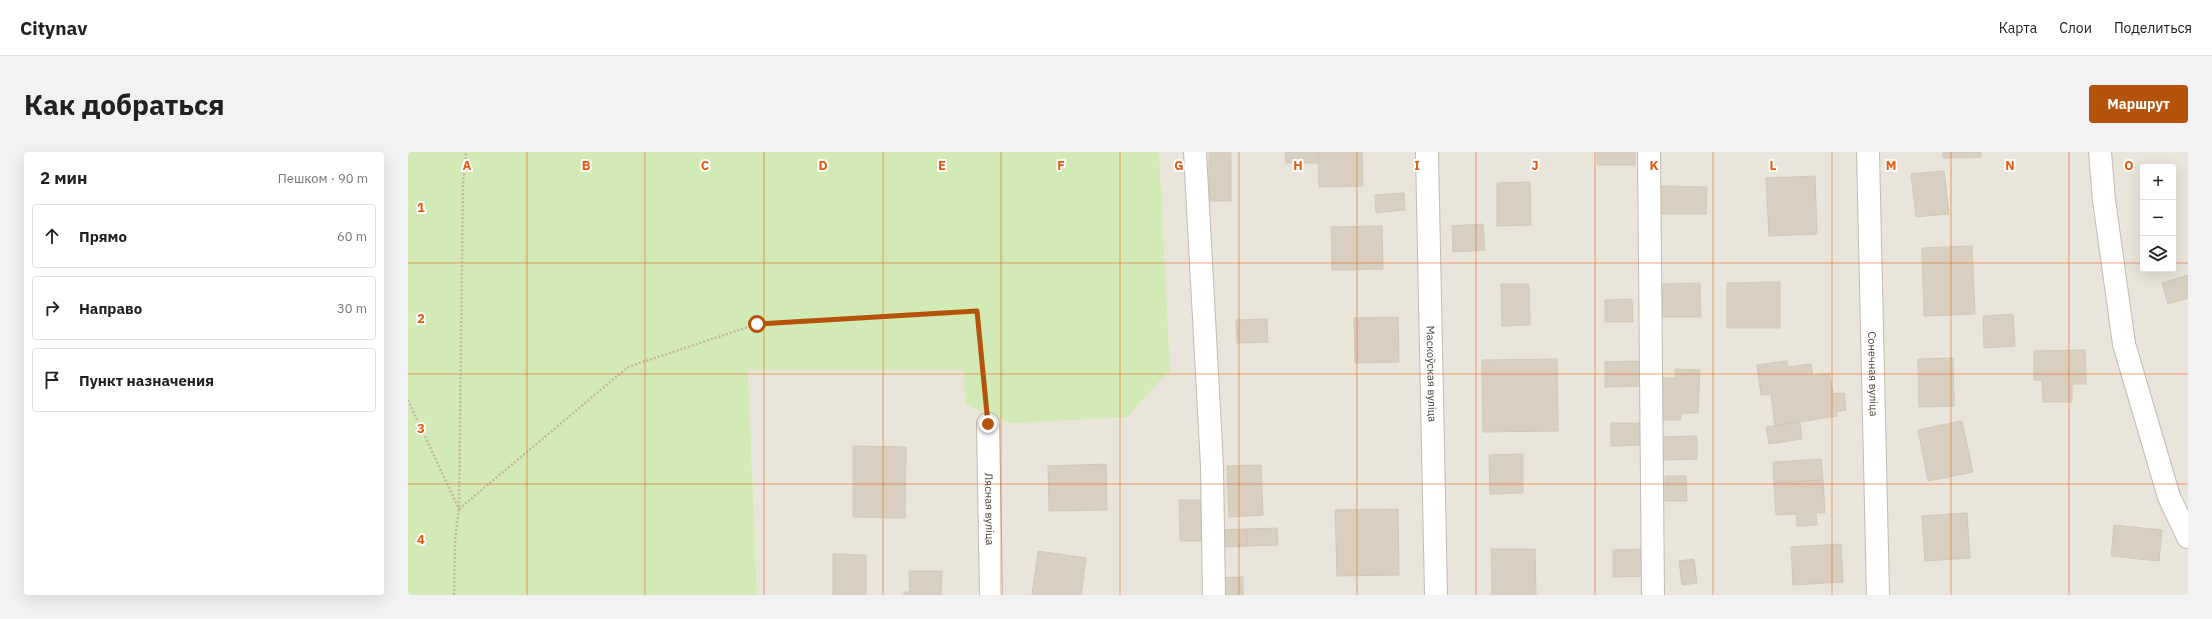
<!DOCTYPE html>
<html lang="ru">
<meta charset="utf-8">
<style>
:root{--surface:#fff;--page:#f2f2f2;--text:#202124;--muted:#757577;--line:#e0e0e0;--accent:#b45309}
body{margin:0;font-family:"IBM Plex Sans",sans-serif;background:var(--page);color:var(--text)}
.controls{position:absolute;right:12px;top:12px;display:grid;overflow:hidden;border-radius:4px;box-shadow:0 4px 16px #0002}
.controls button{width:36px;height:36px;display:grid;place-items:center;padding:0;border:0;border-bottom:1px solid var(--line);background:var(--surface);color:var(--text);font:20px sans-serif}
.stop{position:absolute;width:12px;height:12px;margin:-9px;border:3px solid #b45309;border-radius:50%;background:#fff}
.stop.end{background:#b45309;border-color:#fff;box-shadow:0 1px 4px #0008}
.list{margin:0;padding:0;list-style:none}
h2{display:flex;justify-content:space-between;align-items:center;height:52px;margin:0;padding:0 16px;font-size:17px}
h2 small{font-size:13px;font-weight:400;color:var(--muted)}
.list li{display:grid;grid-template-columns:26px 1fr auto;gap:12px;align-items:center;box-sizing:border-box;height:64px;margin:0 8px 8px;padding:0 8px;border:1px solid var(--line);border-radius:4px}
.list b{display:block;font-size:15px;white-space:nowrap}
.list em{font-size:13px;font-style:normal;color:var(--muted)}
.icon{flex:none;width:22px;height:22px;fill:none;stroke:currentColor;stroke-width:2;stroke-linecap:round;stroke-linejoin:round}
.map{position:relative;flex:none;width:1780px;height:443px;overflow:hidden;border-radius:4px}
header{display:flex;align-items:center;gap:24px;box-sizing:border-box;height:56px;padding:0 20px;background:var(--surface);border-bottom:1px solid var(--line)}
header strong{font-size:19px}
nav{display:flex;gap:22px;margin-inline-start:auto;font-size:14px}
.intro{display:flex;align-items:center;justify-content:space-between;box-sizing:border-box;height:96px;padding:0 24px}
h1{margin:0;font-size:28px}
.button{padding:10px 18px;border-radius:4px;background:var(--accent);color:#fff;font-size:14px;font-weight:700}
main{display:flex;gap:24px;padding:0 24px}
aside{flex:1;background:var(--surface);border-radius:4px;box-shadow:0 4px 16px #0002}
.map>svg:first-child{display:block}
.residential{fill:#eae5da;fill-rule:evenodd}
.green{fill:#d2eab5}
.building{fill:#d8cfc1;stroke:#d3c7b4}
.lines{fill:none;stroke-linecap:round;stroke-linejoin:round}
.minor-casing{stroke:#c2bbae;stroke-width:24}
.path{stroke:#c4b79f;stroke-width:2.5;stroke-dasharray:2 2;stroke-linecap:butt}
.minor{stroke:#fff;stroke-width:22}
.route{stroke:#b45309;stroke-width:5}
.grid{fill:none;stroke:#e8590c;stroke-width:1;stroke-opacity:0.55}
.labels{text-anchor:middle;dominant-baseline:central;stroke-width:4;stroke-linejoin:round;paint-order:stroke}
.street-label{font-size:11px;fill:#4b4439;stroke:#fff}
.grid-label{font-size:13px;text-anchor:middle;font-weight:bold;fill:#e8590c;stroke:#fff;stroke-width:4;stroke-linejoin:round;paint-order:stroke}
</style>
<header>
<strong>Citynav</strong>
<nav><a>Карта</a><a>Слои</a><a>Поделиться</a></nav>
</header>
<div class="intro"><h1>Как добраться</h1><a class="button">Маршрут</a></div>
<main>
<aside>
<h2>2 мин<small>Пешком · 90 m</small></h2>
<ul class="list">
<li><svg class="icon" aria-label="ahead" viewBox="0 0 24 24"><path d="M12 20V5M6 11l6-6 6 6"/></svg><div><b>Прямо</b></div><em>60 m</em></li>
<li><svg class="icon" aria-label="right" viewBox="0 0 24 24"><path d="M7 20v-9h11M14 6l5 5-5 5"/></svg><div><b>Направо</b></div><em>30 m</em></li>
<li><svg class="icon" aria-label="arrive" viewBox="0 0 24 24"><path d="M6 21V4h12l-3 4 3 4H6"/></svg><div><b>Пункт назначения</b></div></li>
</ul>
</aside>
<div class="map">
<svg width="1780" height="443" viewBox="0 0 1780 443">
<rect width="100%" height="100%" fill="#f6f3ec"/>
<path class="residential" d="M 750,0 L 1780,0 L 1780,443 L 349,443 L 340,218 L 556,218 ZM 1735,15 L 1765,15 L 1765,117 L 1735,117 Z"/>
<path class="green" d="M 0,0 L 751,0 L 762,218 L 719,265 L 601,271 L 557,252 L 556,218 L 340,218 L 349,443 L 0,443 Z"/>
<path class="building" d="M 801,0 L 823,0 L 823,49 L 801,49 Z
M 877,0 L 910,0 L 910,11 L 878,11 Z
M 910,0 L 954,0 L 955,34 L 911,35 Z
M 1189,0 L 1227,0 L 1227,13 L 1189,13 Z
M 1535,0 L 1573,0 L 1573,5 L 1535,6 Z
M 1536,19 L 1541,62 L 1508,65 L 1503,22 Z
M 1407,24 L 1409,82 L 1361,84 L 1358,26 Z
M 1122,30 L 1123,73 L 1089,74 L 1089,31 Z
M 1252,34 L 1299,35 L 1298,62 L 1252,62 Z
M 996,41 L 997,58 L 968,61 L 967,43 Z
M 1075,72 L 1077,98 L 1045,100 L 1044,74 Z
M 974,74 L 975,117 L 924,118 L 923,75 Z
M 1564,94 L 1567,162 L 1516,164 L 1514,96 Z
M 1780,123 L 1780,146 L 1760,152 L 1754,131 Z
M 1372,130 L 1372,176 L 1319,176 L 1319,131 Z
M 1292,131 L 1293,165 L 1253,165 L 1252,132 Z
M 1093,132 L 1121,132 L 1122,173 L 1094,174 Z
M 1224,147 L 1225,170 L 1197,170 L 1197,148 Z
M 1605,162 L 1607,194 L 1576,196 L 1575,164 Z
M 990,165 L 991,210 L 947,211 L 946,166 Z
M 859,167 L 860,190 L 829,191 L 828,168 Z
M 1677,198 L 1678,232 L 1664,232 L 1664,250 L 1635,250 L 1634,228 L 1626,228 L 1626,199 Z
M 1545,206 L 1546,254 L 1511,255 L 1510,207 Z
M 1149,207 L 1150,279 L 1075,280 L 1074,208 Z
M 1237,209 L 1237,234 L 1197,235 L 1197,210 Z
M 1379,209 L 1380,215 L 1403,212 L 1405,224 L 1421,221 L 1425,242 L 1436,241 L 1438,258 L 1428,260 L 1429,264 L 1367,274 L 1363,242 L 1353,243 L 1349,213 Z
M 1267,217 L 1292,218 L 1290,261 L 1273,261 L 1273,268 L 1252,268 L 1254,226 L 1267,226 Z
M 1554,269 L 1565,320 L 1520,329 L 1510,278 Z
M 1392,270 L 1394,287 L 1361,292 L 1358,275 Z
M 1203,271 L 1237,271 L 1237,293 L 1203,294 Z
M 1289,284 L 1289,307 L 1254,308 L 1254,285 Z
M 445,294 L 498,295 L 497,366 L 445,365 Z
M 1115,302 L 1115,341 L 1082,342 L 1081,303 Z
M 1413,307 L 1415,328 L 1366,331 L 1365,310 Z
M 698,312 L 699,358 L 641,359 L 640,314 Z
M 853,313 L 855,363 L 821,365 L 819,314 Z
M 1257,324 L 1278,324 L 1279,349 L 1257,349 Z
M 1415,328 L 1417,361 L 1408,361 L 1409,373 L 1389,374 L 1388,362 L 1368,363 L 1366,331 Z
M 771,348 L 798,348 L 799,389 L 772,389 Z
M 990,357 L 991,423 L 929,424 L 927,358 Z
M 1559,361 L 1562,406 L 1517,409 L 1514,364 Z
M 1706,373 L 1754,378 L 1751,409 L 1703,404 Z
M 869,376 L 870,393 L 839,394 L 838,377 Z
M 838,377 L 839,394 L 816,395 L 815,378 Z
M 1433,392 L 1435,430 L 1385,433 L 1383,395 Z
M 1083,397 L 1127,397 L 1128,443 L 1084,443 Z
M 1242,397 L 1243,424 L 1205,425 L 1205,398 Z
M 630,399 L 678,406 L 673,443 L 624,443 Z
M 425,402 L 458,403 L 458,443 L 425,443 Z
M 1286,407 L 1289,431 L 1274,433 L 1271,409 Z
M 501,419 L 534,419 L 533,443 L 496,443 L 496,440 L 502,440 Z
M 835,425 L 835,443 L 814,443 L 814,426 Z"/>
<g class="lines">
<g class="minor-casing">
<g id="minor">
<path d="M 787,0 L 804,314 L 806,443"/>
<path id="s1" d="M 1019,0 L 1028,443"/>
<path d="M 1241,0 L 1245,443"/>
<path id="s2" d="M 1460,0 L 1470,443"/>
<path d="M 1692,0 L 1696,48 L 1716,192 L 1761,345 L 1780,385"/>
<path id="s3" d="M 580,272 L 583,443"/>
</g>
</g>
<path class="path" d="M 0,248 L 50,355
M 51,357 L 220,215 L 349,172 L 569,159 L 578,249
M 46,443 L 47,388 L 51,357 L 55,32 L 58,0"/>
<use href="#minor" class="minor"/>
</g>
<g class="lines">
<path class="route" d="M 349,172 L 569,159 L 580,272"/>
</g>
<path class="grid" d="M 119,0 L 119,443M 237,0 L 237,443M 356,0 L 356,443M 475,0 L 475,443M 593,0 L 593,443M 712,0 L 712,443M 831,0 L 831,443M 949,0 L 949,443M 1068,0 L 1068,443M 1187,0 L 1187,443M 1305,0 L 1305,443M 1424,0 L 1424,443M 1543,0 L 1543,443M 1661,0 L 1661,443M 0,111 L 1735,111M 1765,111 L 1780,111M 0,222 L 1780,222M 0,332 L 1780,332"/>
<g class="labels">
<g class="street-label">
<text stroke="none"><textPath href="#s1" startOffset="222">Маскоўская вуліца</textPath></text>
<text stroke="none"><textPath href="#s2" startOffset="222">Сонечная вуліца</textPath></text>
<text stroke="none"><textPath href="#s3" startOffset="85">Лясная вуліца</textPath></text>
</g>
</g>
<g class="grid-label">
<text x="59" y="18">A</text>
<text x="178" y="18">B</text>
<text x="297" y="18">C</text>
<text x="415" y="18">D</text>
<text x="534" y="18">E</text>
<text x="653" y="18">F</text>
<text x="771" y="18">G</text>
<text x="890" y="18">H</text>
<text x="1009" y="18">I</text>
<text x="1127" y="18">J</text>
<text x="1246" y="18">K</text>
<text x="1365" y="18">L</text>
<text x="1483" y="18">M</text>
<text x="1602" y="18">N</text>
<text x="1721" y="18">O</text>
<text x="13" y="60">1</text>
<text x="13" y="171">2</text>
<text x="13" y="281">3</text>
<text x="13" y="392">4</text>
</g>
</svg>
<div class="controls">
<button>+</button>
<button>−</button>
<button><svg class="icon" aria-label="layers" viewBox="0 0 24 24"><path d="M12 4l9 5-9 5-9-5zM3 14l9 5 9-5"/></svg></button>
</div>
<div class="stop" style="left:349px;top:172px"></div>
<div class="stop end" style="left:580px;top:272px"></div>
</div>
</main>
